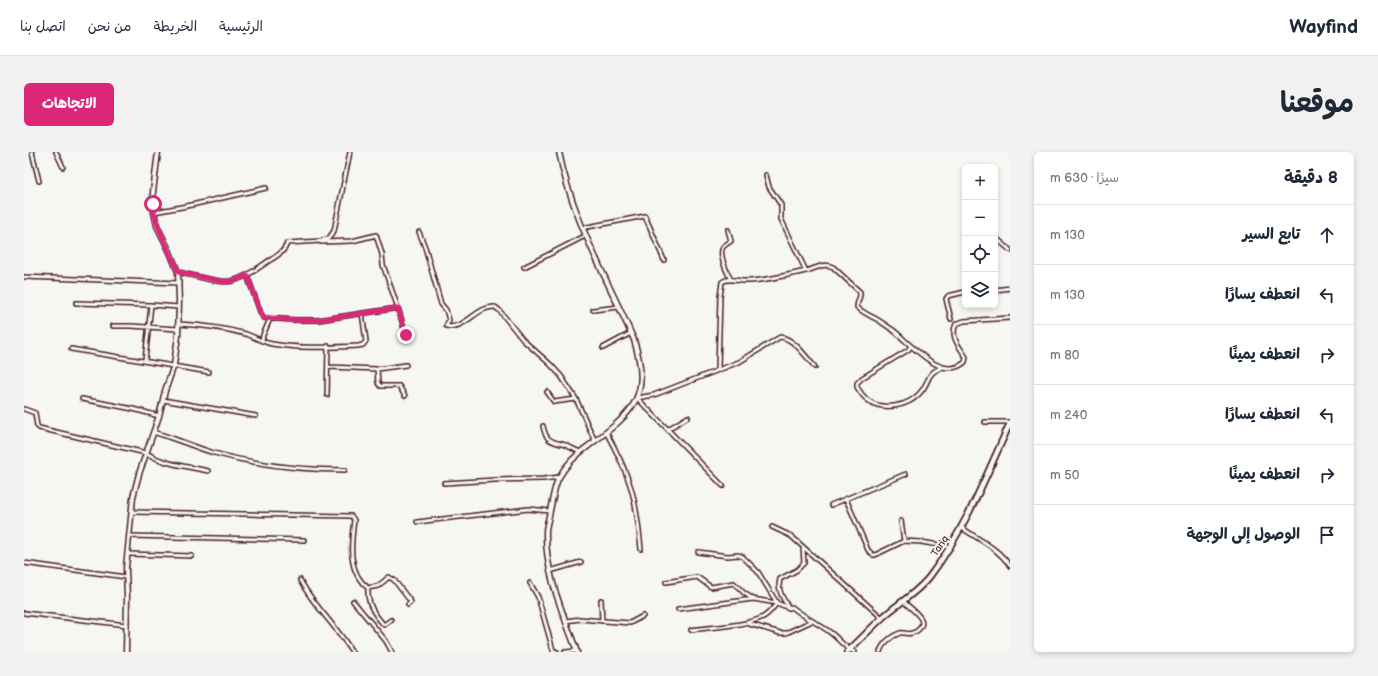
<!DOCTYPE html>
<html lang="ar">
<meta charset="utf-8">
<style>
:root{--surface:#fff;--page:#f2f2f3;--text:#1f2937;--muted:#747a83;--line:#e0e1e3;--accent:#db2777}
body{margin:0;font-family:"Balsamiq Sans","Playpen Sans Arabic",sans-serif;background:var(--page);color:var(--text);direction:rtl}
.controls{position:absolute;right:12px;top:12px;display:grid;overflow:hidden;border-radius:6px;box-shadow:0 2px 6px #0003}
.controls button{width:36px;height:36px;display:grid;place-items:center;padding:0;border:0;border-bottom:1px solid var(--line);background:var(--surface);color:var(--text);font:20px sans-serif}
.stop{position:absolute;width:12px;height:12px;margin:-9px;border:3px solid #db2777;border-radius:50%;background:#fff}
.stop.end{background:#db2777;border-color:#fff;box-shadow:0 1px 4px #0008}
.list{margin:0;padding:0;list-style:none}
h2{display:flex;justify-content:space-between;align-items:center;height:52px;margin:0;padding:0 16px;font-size:17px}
h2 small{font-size:13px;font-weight:400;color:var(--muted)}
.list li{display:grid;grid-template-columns:26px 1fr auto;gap:12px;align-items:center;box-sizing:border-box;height:60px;padding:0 16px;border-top:1px solid var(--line)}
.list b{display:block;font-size:15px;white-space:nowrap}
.list em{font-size:13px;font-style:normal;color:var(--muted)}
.icon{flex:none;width:22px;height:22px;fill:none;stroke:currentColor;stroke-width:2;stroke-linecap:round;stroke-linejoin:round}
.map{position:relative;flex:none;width:986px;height:500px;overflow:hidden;direction:ltr;border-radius:6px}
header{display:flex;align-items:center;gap:24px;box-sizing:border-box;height:56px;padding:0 20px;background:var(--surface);border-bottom:1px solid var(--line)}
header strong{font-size:19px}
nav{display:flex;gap:22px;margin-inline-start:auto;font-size:14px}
.intro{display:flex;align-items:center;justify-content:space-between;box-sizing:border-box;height:96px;padding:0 24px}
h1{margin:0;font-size:28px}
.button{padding:10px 18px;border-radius:6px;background:var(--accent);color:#fff;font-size:14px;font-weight:700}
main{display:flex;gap:24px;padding:0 24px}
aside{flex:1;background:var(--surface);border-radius:6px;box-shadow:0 2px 6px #0003}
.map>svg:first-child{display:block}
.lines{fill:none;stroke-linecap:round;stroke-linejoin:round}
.minor-casing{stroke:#4a1f2b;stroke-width:6}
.tertiary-casing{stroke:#4a1f2b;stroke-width:7}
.secondary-casing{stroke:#4a1f2b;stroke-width:8}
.minor{stroke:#f6f6f2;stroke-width:3}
.tertiary{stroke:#f6f6f2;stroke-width:4}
.secondary{stroke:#f6f6f2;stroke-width:4.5}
.route{stroke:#db2777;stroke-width:5}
.labels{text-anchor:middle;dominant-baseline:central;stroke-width:4;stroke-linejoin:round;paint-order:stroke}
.street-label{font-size:10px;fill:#4a1f2b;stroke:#f6f6f2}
</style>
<header>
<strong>Wayfind</strong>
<nav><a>الرئيسية</a><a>الخريطة</a><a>من نحن</a><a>اتصل بنا</a></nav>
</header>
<div class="intro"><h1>موقعنا</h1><a class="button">الاتجاهات</a></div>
<main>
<aside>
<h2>8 دقيقة<small>سيرًا · 630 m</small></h2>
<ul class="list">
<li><svg class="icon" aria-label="ahead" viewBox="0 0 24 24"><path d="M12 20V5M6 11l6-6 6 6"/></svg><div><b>تابع السير</b></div><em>130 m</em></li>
<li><svg class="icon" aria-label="left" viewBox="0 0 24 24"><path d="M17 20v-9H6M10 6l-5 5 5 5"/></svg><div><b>انعطف يسارًا</b></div><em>130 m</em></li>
<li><svg class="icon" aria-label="right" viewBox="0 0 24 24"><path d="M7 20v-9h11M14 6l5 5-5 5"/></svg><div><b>انعطف يمينًا</b></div><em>80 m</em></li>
<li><svg class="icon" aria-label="left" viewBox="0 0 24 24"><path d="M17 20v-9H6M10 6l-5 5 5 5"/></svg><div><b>انعطف يسارًا</b></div><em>240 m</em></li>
<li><svg class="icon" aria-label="right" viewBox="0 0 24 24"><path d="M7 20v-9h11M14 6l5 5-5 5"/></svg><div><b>انعطف يمينًا</b></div><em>50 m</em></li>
<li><svg class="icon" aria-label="arrive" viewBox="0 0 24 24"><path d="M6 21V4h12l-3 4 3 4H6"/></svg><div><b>الوصول إلى الوجهة</b></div></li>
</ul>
</aside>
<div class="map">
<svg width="986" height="500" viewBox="0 0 986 500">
<rect width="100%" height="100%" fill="#f6f6f2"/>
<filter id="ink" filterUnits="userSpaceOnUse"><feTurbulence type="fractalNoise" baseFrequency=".025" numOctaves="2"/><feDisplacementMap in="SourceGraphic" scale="8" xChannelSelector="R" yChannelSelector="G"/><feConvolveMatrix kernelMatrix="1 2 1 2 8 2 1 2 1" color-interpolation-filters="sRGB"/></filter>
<g filter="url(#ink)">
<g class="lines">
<g class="minor-casing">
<path id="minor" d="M 8,0 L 15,29
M 32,0 L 39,15
M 130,60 L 163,54 L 242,36
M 558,76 L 621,64 L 640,108
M 704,78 L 707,89 C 704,91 701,93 699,95 C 694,103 703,120 707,128
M 395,80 L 401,95 L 417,152 L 422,158 L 425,168 L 422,174 C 441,179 452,154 471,155 L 475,158 L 499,188 L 526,212 L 537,224 L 552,247 L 571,289
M 971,85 L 986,98
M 297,90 L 328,89 L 352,83 L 358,102 L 359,113 L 374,156
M 500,115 L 561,84
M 782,119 C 791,117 800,110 809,115 L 836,140 C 837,145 833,149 833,155 C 839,161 847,164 854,168 C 859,171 864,175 869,178 C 886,191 918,231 941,210 L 942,205 C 935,194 926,185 932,172 L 940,169 L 986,166
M 154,120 C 168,123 195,132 208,129 C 221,126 233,117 243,110 C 251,105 261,100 263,91 L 297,89 L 305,86 L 310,79 L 326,0
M 223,123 L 237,162 L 240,166 L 270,168 L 294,168 L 374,156 L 382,183
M 0,125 L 155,131
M 971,138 L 986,136
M 52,151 L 127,153 L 155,155
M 569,158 L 595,155
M 927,167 L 922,147 L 924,144 L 941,140
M 154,172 C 177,173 200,176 222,182 C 231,185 238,190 248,192 C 276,197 306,195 334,194 L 339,193 L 342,189 L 338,161
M 89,174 L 107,174 L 154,177
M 238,189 L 239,183 L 246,167
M 887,194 L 884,198 L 838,226 L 833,231 L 833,235 C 836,240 840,246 845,249 C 860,259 884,254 895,242 C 907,230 900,222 919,215
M 579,196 L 607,181
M 47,197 L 185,220
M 121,208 L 127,153
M 305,215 L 353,217 L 354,231 L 356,234 L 375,234 L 381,244
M 353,217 L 382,213
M 694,217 L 696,145 L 698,130 C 704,125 712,129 719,129 C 737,130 764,123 782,119 L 757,67 L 757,53 L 745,35 L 742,23
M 523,240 L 530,250 L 552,247
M 303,243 L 304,194
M 613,246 L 630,243 L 715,210 L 756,185 C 770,186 782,205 791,215
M 613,246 L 699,334
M 58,247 L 109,257 L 135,264
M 139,248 L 232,264
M 0,257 L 11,261 L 13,274 L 15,276 L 122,301 C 142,313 162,314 184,319
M 961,270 L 986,270
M 519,274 C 522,290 528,289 541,293 C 546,295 551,298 556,300
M 644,277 L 664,265
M 129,280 C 150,286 170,295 190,301 C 233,313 278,318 321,318
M 582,280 C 592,298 601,316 607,336 C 613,356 615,376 617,397
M 420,331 L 471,328 L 520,327 L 535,325
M 822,347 L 844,398 L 849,403 L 851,403 L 880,389
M 807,353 L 882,322
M 107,360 L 327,364 L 330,368 C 327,391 323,420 344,436 L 354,434 L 365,425 L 370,428 L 387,450 L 384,453
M 877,369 L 880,389 L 897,390 L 927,395
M 393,370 L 504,357 L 526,359
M 748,375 L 767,384 L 858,466
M 938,376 C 954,387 975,397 986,414
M 105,384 L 280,388
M 104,402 L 168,404
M 0,411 L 102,425
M 526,419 L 557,410
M 276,428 C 290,455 313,474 328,500
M 642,430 L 673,425 L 687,435 L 710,431 L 720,441 L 729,447 L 753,451 L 765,456 L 768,455 C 780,465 795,472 807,481 C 815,487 821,497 831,500
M 506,431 L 514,445 L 529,498 L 533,500
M 344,436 C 343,452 350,462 360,473 L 367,468
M 577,448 L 578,469
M 329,449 L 362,489 L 368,500
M 765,456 C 759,447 753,438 756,427 L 773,418 L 780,411 L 779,396
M 654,457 L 729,447
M 0,461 L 103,473
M 542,469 L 556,467 L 606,471 L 619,464
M 722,471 L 756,481 L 762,481 L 788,469
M 667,478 C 686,475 723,474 739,465 C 745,462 749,456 753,451 L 734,420 L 719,405 L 714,403 L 704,404 L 674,400
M 541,500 L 553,499
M 856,500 C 858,492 867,484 876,481 C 880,480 884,483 888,481 C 894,480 900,473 897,467 C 893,460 885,455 879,449"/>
</g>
<g class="tertiary-casing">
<path id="tertiary" d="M 535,0 C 548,67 583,126 610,188 C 627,244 611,259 567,292 C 554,301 542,312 534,327 C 530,337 528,348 526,359 C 525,366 522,373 522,380 C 521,422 539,461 553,500
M 102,500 L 103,446 L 102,416 L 109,345 L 115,322 L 135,264 L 141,239 L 150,213 L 154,184 L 155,149 L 154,120 L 146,100 L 133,74 L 130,60 L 129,40 L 134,0"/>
</g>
<g class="secondary-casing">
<path id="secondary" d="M 823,500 C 835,489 846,477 858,466 C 873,452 893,441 906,424 C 941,378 962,324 986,271"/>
</g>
<use href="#minor" class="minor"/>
<use href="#tertiary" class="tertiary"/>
<use href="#secondary" class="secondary"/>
</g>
</g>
<g class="lines" filter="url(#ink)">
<path class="route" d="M 129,52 C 131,77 146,97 154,120 L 200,130 L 210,129 L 223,123 L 237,162 L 240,166 L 270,168 L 294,168 L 374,156 L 382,183"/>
</g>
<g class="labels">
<g class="street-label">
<text transform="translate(916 394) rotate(-56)">Tariq</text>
</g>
</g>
</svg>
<div class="controls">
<button>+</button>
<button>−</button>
<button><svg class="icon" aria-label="locate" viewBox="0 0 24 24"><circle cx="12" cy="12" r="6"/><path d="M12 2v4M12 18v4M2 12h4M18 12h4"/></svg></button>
<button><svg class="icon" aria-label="layers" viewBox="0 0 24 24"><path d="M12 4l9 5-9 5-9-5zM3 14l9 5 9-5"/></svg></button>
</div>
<div class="stop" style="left:129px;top:52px"></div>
<div class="stop end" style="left:382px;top:183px"></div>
</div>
</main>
